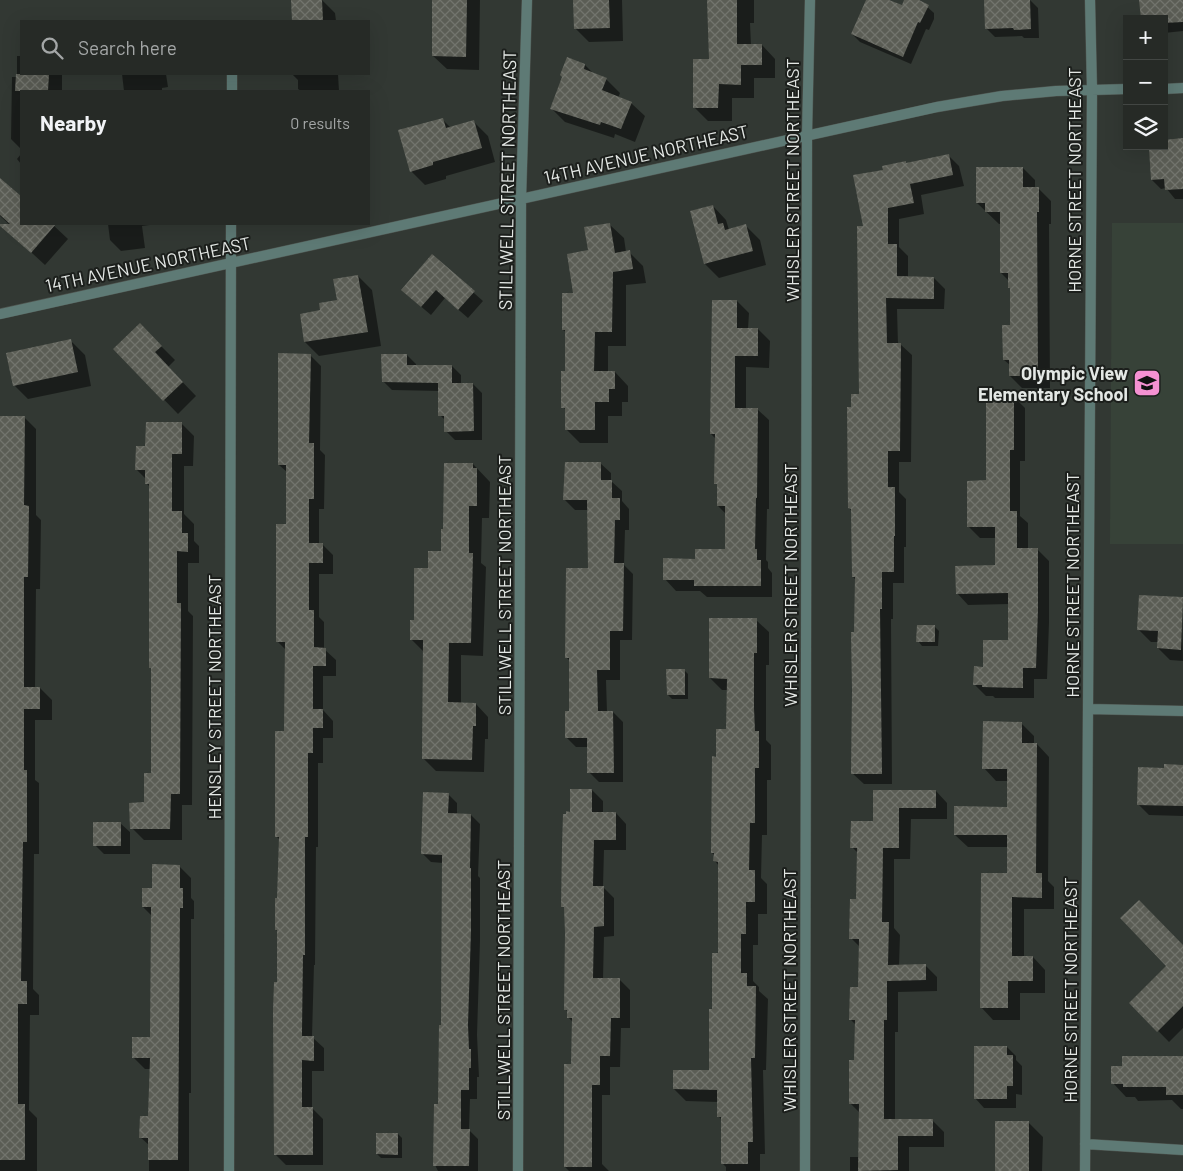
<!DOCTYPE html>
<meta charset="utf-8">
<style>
:root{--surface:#262a26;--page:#323632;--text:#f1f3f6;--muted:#a4a7a7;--line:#424643}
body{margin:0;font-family:Barlow,sans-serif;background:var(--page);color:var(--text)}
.controls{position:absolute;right:15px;top:15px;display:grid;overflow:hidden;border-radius:0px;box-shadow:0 5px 20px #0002}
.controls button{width:45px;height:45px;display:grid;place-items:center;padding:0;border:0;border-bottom:1px solid var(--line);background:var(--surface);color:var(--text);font:25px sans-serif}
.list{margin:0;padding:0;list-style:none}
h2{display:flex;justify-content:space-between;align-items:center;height:65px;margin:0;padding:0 20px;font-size:21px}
h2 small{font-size:16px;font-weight:400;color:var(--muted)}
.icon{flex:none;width:28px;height:28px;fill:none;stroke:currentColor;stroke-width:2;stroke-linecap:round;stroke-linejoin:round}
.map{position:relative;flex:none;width:1183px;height:1171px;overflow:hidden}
.search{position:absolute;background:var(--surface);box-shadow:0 5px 20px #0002;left:20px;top:20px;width:350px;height:55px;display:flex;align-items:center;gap:12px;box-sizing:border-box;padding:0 18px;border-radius:0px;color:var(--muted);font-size:19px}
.panel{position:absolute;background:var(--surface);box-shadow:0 5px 20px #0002;left:20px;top:90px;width:350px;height:135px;border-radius:0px}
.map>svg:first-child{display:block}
.built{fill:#374238}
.shadow{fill:#0007}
.building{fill:url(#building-cross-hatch)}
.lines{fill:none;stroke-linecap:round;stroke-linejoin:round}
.street-casing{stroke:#4e544f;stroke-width:11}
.street{stroke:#5e7a75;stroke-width:10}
.labels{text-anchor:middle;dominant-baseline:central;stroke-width:4;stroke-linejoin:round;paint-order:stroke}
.street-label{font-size:18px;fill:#e4e8e5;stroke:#1c1f1c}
.poi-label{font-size:18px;font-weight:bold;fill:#e4e8e5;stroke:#1c1f1c;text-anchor:end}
</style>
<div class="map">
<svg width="1183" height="1171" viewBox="0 0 1183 1171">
<defs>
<pattern id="building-cross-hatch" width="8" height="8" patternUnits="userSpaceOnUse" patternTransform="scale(1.25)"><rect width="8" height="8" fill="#5b5d55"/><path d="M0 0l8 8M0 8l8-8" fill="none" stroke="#72746d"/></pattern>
</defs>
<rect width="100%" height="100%" fill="#323833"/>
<path class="built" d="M 1112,223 L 1183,223 L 1183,544 L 1110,544 Z"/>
<path class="shadow" d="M 322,0 L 335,13 L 336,21 L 293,21 L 292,1 Z
M 433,0 L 480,0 L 479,70 L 447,69 L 433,56 Z
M 574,0 L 622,0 L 623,41 L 589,42 L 575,28 Z
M 709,0 L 754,0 L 754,23 L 750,23 L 751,45 L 762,45 L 775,59 L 775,78 L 754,78 L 754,98 L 732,98 L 732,121 L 708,121 L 694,107 L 710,60 Z
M 867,0 L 886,0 L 902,7 L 905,0 L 916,0 L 925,5 L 934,13 L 934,19 L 929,30 L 926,29 L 911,64 L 860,42 L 852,34 Z
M 985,0 L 1030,0 L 1038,8 L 1039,38 L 1024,38 L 1022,36 L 995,37 L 986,28 Z
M 1141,0 L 1183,0 L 1183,31 L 1164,33 L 1164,19 Z
M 17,56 L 21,56 L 21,74 L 62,74 L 62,91 L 21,91 L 21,149 L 11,139 L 12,77 L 17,77 Z
M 585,65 L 594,74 L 606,79 L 620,93 L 618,98 L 631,103 L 645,116 L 635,142 L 615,134 L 614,138 L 565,122 L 551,108 Z
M 122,74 L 166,74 L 168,87 L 162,88 L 162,91 L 124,91 Z
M 292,74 L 338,74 L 339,91 L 301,91 L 298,89 L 298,80 Z
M 442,119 L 451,128 L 474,122 L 488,136 L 495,162 L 446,176 L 446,179 L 425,185 L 411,171 Z
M 1183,140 L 1183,199 L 1175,199 L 1166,188 L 1161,189 L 1152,180 L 1163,146 Z
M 21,154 L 21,164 L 17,159 Z
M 948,155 L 959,166 L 964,186 L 921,195 L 924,214 L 899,219 L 899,247 L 908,256 L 908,278 L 934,278 L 945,289 L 944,309 L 897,309 L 898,344 L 900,344 L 912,355 L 911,462 L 899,462 L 899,492 L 906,499 L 906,547 L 904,547 L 904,583 L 893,583 L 893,619 L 891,619 L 892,784 L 864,784 L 852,773 L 856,580 L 853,577 L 852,511 L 849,508 L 852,408 L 860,395 L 864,227 L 884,171 Z
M 1023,168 L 1035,180 L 1035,188 L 1038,188 L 1051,201 L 1051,224 L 1049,224 L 1050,388 L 1022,388 L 1010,376 L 1010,365 L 1004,360 L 1011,326 L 1011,289 L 1009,287 L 1009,281 L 1001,273 L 1001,224 L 999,224 L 977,203 Z
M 0,180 L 21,198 L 21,224 L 52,224 L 68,239 L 45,265 L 8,231 L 12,227 L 0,216 Z
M 713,206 L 726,220 L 729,230 L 746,226 L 760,240 L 766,265 L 719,278 L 705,264 L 691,212 Z
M 108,224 L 157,224 L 142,226 L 145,248 L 121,251 L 110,240 Z
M 610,225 L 624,238 L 626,252 L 629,252 L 643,266 L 646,283 L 626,285 L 626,346 L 608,346 L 608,372 L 615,372 L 628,386 L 628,402 L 622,402 L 622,416 L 608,416 L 608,443 L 580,443 L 567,430 L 567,411 L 563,407 L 567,372 L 567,333 L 563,330 L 589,251 Z
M 432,256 L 483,301 L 468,318 L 445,298 L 431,315 L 412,299 Z
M 358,276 L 372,290 L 381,346 L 319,356 L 305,342 L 301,315 L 322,311 L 338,301 Z
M 737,301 L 749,313 L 748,329 L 758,329 L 770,341 L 769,368 L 746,367 L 746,409 L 757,409 L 769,420 L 769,509 L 767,509 L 766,560 L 768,562 L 768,568 L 772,573 L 772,597 L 707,597 L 700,591 L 676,591 L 665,579 L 696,560 L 726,550 L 726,514 L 718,506 L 719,486 L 716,483 L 716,439 L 711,434 Z
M 153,338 L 175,360 L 168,367 L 196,396 L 178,414 L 115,349 Z
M 71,341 L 85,355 L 91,386 L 28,399 L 14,385 Z
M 310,355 L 321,366 L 320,450 L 325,455 L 324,509 L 319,509 L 319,544 L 322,544 L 333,555 L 333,574 L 319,574 L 319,617 L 324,622 L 324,649 L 336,660 L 336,676 L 323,676 L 323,710 L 333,721 L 333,738 L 323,738 L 323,763 L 318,763 L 318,847 L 316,847 L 315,965 L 314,965 L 312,1037 L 324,1048 L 324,1071 L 312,1071 L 312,1108 L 323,1119 L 323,1165 L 286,1165 L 275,1154 L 279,932 L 276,930 L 281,841 L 277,837 L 285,732 L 286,650 L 277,641 L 287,525 L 287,472 L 279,465 Z
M 407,355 L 416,364 L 416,366 L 452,366 L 461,375 L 461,384 L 473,384 L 482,393 L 482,440 L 455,440 L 446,431 L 446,421 L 440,415 L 440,391 L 392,390 L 383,381 Z
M 1014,397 L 1025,408 L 1025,461 L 1020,461 L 1020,516 L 1028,523 L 1028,549 L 1037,549 L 1049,561 L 1049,623 L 1047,679 L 1034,679 L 1034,698 L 995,698 L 993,696 L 986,696 L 975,685 L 984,668 L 1010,641 L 1009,604 L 968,605 L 957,593 L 996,567 L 996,538 L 980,538 L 968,526 L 988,482 Z
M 0,417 L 24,417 L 36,429 L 36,515 L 41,520 L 40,589 L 36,589 L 35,688 L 40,688 L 52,700 L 52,720 L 35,720 L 35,780 L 39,783 L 39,854 L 34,854 L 33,989 L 39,995 L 39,1015 L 30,1015 L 29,1110 L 37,1118 L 37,1171 L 0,1171 Z
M 181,423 L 194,436 L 193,466 L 184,466 L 184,514 L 194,524 L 194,541 L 199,546 L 199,563 L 188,563 L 188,611 L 193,616 L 192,805 L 182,805 L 182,840 L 144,840 L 132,828 L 145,803 L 153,774 L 153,670 L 150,667 L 150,487 L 146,483 L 146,479 L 137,470 L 147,447 Z
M 600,463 L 611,473 L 611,481 L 622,491 L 622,501 L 629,509 L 629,530 L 625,530 L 624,565 L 633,574 L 632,640 L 620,640 L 620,680 L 606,680 L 607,712 L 613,712 L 623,722 L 623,782 L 599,782 L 589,772 L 589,747 L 576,747 L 566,737 L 571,713 L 571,662 L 566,657 L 590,569 L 589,510 L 575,510 L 565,500 Z
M 473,464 L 490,482 L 489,518 L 482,518 L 481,563 L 486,567 L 483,656 L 461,655 L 461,704 L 476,704 L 488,717 L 488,739 L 485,739 L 484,772 L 436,771 L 423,758 L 424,652 L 411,639 L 429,569 L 442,552 Z
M 1182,598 L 1183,661 L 1170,660 L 1158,648 L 1158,642 L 1151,642 L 1138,629 Z
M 756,620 L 769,632 L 769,665 L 766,665 L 766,740 L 771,745 L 771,780 L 767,780 L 767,835 L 762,835 L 761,878 L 767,884 L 767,914 L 758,914 L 758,945 L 753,945 L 753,981 L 759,987 L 759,991 L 768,999 L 766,1070 L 763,1070 L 765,1154 L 760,1154 L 760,1171 L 726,1171 L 726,1167 L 722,1163 L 722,1120 L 718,1116 L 718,1102 L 686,1101 L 674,1089 L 710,1071 L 714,1010 L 719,955 L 719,866 L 715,861 L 715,856 L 712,853 L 717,758 L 727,730 L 728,690 L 722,690 L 710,678 Z
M 935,627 L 939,631 L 938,646 L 922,646 L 918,641 Z
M 684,670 L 688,674 L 688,699 L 672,699 L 668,695 Z
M 1021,723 L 1034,736 L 1034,744 L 1037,744 L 1049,757 L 1048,881 L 1054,887 L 1054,909 L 1024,909 L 1024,957 L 1033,957 L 1045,970 L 1045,993 L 1020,993 L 1020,1020 L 993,1020 L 981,1007 L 1008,874 L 1008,847 L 968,847 L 955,835 L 1008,809 L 1008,781 L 996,781 L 984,768 Z
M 1183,765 L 1183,816 L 1149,815 L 1138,804 Z
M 592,790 L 603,801 L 603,813 L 616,813 L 626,824 L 626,850 L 604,850 L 603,887 L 614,898 L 614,936 L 604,937 L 603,979 L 619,979 L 630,990 L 630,1028 L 621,1028 L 620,1067 L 610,1067 L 610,1095 L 602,1095 L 602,1164 L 609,1171 L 569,1171 L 565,1167 L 572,1065 L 573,1022 L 568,1017 L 568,1012 L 566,1010 L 565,909 L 563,906 L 571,813 Z
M 874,791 L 936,791 L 947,803 L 947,819 L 911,819 L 910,859 L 894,859 L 894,928 L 900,935 L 899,966 L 925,965 L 937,977 L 937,991 L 898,992 L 898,1032 L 895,1032 L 895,1120 L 932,1120 L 944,1132 L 944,1147 L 909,1147 L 909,1171 L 850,1171 L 850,1157 L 859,1157 L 860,1113 L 850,1103 L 856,1061 L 856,1025 L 851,1020 L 860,988 L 860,947 L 851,938 L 857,900 L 858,853 L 852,847 L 874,823 Z
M 448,794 L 457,803 L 457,815 L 471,815 L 480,824 L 478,876 L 480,878 L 480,941 L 477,1035 L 479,1077 L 477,1077 L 477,1099 L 470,1099 L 469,1130 L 478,1139 L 478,1171 L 438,1171 L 435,1165 L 439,1105 L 442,1026 L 443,863 L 431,862 L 422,853 Z
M 120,823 L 130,832 L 130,854 L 104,854 L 95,845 Z
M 179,866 L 191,878 L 191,898 L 194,901 L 194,919 L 191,919 L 191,1093 L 189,1093 L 189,1171 L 149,1171 L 149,1145 L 140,1137 L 149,1118 L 151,1069 L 145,1069 L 134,1058 L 151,1038 L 152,916 L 143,907 L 153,890 Z
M 1183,946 L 1183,1028 L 1169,1042 L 1131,1003 L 1168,966 Z
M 1007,1047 L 1016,1056 L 1016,1060 L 1022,1066 L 1022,1095 L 1016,1094 L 1016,1108 L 984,1108 L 975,1098 Z
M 1183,1057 L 1183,1109 L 1181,1109 L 1172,1100 L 1138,1101 L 1135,1097 L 1126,1097 L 1113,1083 Z
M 1029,1123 L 1043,1137 L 1042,1171 L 996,1171 Z
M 398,1134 L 402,1138 L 402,1158 L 381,1158 L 377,1154 Z"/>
<path class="building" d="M 291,0 L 322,0 L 323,21 L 292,21 Z
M 432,0 L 467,0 L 466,57 L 432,56 Z
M 573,0 L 609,0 L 610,28 L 574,29 Z
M 707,0 L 737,0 L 737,44 L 762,44 L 762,65 L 741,65 L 741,85 L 719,84 L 718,108 L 693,108 L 693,59 L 709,59 Z
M 866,0 L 889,0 L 902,5 L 904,0 L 919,0 L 929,5 L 920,23 L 918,22 L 903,57 L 851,34 Z
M 984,0 L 1030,0 L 1031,29 L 1014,30 L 1013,28 L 985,29 Z
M 1139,0 L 1183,0 L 1183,22 L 1164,23 L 1164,19 L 1141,19 Z
M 567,57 L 585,64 L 584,69 L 607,78 L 602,90 L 632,102 L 621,129 L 601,122 L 600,125 L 550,109 L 562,77 L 560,75 Z
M 16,74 L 49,74 L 48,91 L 15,91 Z
M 443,118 L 446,128 L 474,120 L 482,148 L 433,162 L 433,165 L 410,172 L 398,130 Z
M 1183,138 L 1183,189 L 1165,190 L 1164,179 L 1151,180 L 1149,148 L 1164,147 L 1164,140 Z
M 949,154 L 953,175 L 910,184 L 914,203 L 888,208 L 888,244 L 897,244 L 897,276 L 934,277 L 934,299 L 886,298 L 887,343 L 901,343 L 900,451 L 888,451 L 888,487 L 895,487 L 895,536 L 894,536 L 894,572 L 882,572 L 882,609 L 880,609 L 882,774 L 851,774 L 852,691 L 851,632 L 854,632 L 855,577 L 852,577 L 851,509 L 848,508 L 847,407 L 851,407 L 851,394 L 859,394 L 857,226 L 863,226 L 853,175 L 883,170 L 882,166 L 906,161 L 906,163 Z
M 976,167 L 1023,167 L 1023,187 L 1039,187 L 1039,212 L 1037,212 L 1038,376 L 1009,376 L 1009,360 L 1003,360 L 1002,325 L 1010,325 L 1010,288 L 1008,288 L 1008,273 L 1000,273 L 1000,212 L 985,212 L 985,203 L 976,203 Z
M 0,178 L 21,196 L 21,224 L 56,224 L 31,253 L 0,226 L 0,224 L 10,224 L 0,215 Z
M 713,205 L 718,224 L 723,223 L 725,230 L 746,224 L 753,251 L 704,264 L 690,211 Z
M 610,223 L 615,253 L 630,250 L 633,269 L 613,272 L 612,332 L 595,332 L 594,371 L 615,371 L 615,389 L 609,389 L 609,402 L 595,402 L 595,430 L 565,430 L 565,408 L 561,408 L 561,371 L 565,371 L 565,330 L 562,330 L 562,293 L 573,293 L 567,254 L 588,250 L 584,227 Z
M 432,254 L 475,291 L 458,310 L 436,290 L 421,307 L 401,290 Z
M 358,275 L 368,332 L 304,342 L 300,314 L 320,310 L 319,303 L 337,300 L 333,279 Z
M 712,300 L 737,300 L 737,328 L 758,328 L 758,356 L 735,356 L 735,408 L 758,408 L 757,498 L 756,498 L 755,549 L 757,549 L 757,560 L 761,560 L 761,586 L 694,586 L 694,580 L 663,580 L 663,558 L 695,559 L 695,549 L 725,549 L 725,506 L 717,506 L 717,484 L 714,484 L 715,434 L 710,434 Z
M 140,323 L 162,346 L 155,352 L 183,382 L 163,401 L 113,349 Z
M 71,339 L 78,372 L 13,386 L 6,353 Z
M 278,353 L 311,354 L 309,443 L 314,443 L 314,499 L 309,499 L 309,543 L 323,543 L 323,563 L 309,563 L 309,610 L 314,610 L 314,647 L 326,648 L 326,666 L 313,666 L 313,709 L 323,709 L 323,728 L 313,728 L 313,753 L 308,753 L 308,837 L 305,837 L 305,955 L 303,955 L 302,1031 L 302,1036 L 314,1036 L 314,1061 L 302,1060 L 302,1107 L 313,1107 L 313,1155 L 274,1155 L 273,1011 L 274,982 L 277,982 L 277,930 L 275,930 L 275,898 L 277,898 L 279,837 L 275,837 L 275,731 L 284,731 L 285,642 L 276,642 L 276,524 L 286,524 L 286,465 L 278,465 Z
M 381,354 L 407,354 L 407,365 L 452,365 L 452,383 L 473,383 L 474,431 L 444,432 L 444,416 L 438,416 L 438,383 L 382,382 Z
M 1014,395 L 1014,450 L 1010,450 L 1010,511 L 1017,511 L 1017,548 L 1038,548 L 1038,610 L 1036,668 L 1023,668 L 1023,688 L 982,687 L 982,685 L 973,685 L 974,666 L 983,667 L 983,640 L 1008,640 L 1008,593 L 956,594 L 955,566 L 995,565 L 995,527 L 967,527 L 967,481 L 986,480 L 986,396 Z
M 0,416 L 25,416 L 24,505 L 29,506 L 28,577 L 24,577 L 24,687 L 40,687 L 40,709 L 24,709 L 24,770 L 27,770 L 27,842 L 23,842 L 21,981 L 27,981 L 27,1004 L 18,1004 L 18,1104 L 25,1104 L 25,1160 L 0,1160 Z
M 146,422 L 182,422 L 182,454 L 172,454 L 172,511 L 182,511 L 182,533 L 188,533 L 188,552 L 177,551 L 177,603 L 181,603 L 180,794 L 171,794 L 170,829 L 130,829 L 129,803 L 144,802 L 144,773 L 151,773 L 151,668 L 149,668 L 149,484 L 145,484 L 145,470 L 135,470 L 136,446 L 145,446 Z
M 565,462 L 601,462 L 601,480 L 612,480 L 612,498 L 620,498 L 620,520 L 615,520 L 614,563 L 624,563 L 623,631 L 610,631 L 610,670 L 597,670 L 598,711 L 613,711 L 614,773 L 587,773 L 587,738 L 565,738 L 565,711 L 569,711 L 569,658 L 565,658 L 566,568 L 588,568 L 587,500 L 563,500 Z
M 444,463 L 473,463 L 473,468 L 477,468 L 477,506 L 469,506 L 469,553 L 473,553 L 471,643 L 449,643 L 448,702 L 476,703 L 476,726 L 473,726 L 472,760 L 422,759 L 423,640 L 410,640 L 410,620 L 414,620 L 414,568 L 428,568 L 428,551 L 441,551 L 441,529 L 443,529 Z
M 1139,595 L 1183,597 L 1181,650 L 1157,648 L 1158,631 L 1137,630 Z
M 709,618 L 757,618 L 757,653 L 754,653 L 754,708 L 755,731 L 759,731 L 759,768 L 755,768 L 755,823 L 750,823 L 749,870 L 755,870 L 755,902 L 746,902 L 746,934 L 741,934 L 741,973 L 747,973 L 747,986 L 756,986 L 755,1058 L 751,1058 L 753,1142 L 748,1142 L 748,1164 L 721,1164 L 721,1117 L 717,1117 L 717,1090 L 673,1089 L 673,1070 L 709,1070 L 709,1009 L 712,1009 L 712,953 L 718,953 L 718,862 L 713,861 L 714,853 L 711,853 L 712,756 L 716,757 L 716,729 L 726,729 L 727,679 L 709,678 Z
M 917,625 L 935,625 L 935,642 L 916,642 Z
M 666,669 L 685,669 L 685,695 L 667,695 Z
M 983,721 L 1022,722 L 1022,743 L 1037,743 L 1036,873 L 1042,873 L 1042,898 L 1012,897 L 1012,956 L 1033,956 L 1033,981 L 1008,981 L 1008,1008 L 980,1008 L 981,873 L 1007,873 L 1007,835 L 954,835 L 954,806 L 1007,807 L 1007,769 L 982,769 Z
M 1164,764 L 1183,765 L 1183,806 L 1137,805 L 1138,767 L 1164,768 Z
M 570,789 L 592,789 L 592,812 L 616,812 L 616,840 L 594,840 L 593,886 L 604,886 L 604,926 L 594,927 L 593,978 L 620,978 L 620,1018 L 611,1018 L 610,1056 L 600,1056 L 600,1085 L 592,1085 L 592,1167 L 564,1167 L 564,1064 L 571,1064 L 572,1018 L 567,1018 L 567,1010 L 564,1010 L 565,933 L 564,907 L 561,907 L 562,846 L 563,814 L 566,814 L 566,811 L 570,812 Z
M 873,790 L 936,790 L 936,808 L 899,808 L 899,848 L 883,848 L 882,922 L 889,922 L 888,965 L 926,964 L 926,980 L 887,981 L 887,1020 L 884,1020 L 884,1119 L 933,1119 L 933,1136 L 898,1136 L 898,1170 L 858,1171 L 859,1104 L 849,1104 L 849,1060 L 854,1060 L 855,1020 L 849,1020 L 850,987 L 858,987 L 859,939 L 849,939 L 850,899 L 856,899 L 857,848 L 850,848 L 851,821 L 873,821 Z
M 423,792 L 449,793 L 448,813 L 471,814 L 470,868 L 471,868 L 471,931 L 468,1025 L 469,1049 L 471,1049 L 471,1068 L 469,1068 L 469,1090 L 461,1090 L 461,1129 L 470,1129 L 469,1166 L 433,1166 L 434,1104 L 438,1104 L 439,1025 L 441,1025 L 442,855 L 421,854 Z
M 93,822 L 121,822 L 121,846 L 93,846 Z
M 152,864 L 180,865 L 180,888 L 183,888 L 183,908 L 180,908 L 178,1160 L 148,1160 L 148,1138 L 139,1138 L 140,1116 L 148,1116 L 150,1058 L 132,1058 L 132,1037 L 150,1037 L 151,907 L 142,907 L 142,888 L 152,888 Z
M 1139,900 L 1183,945 L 1183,1006 L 1157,1032 L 1129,1003 L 1166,966 L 1120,918 Z
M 974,1046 L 1007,1046 L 1007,1055 L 1013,1055 L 1013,1086 L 1007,1086 L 1007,1099 L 974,1099 Z
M 1122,1056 L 1183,1056 L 1183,1095 L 1166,1095 L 1166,1087 L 1123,1087 L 1123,1084 L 1111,1084 L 1111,1066 L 1122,1066 Z
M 995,1121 L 1029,1121 L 1029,1171 L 995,1171 Z
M 376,1133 L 398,1133 L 398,1155 L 376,1154 Z"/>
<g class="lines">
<g class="street-casing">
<path id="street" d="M 1164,89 L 1183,88
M 232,91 L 232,74
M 0,314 L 937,107 L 1002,96 L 1056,91 L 1127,89
M 1088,709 L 1183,711
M 1085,1144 L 1183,1150
M 229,1171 L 231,224
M 518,1171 L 521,199 L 527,0
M 805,1171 L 807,135 L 810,0
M 1085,1171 L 1092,90 L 1090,0"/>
</g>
<use href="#street" class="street"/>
</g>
<defs>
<g id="school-square" transform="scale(1.4375)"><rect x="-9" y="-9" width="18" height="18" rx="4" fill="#f591d2" stroke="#1c1f1c"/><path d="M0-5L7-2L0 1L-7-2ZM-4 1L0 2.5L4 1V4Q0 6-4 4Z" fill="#111"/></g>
</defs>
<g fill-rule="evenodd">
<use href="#school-square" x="1147" y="383"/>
</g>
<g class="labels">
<g class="street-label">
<text transform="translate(646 154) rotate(-13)">14TH AVENUE NORTHEAST</text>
<text transform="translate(507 180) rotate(-89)">STILLWELL STREET NORTHEAST</text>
<text transform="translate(792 180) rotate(-90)">WHISLER STREET NORTHEAST</text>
<text transform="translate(1074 180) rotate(-90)">HORNE STREET NORTHEAST</text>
<text transform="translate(148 264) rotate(-12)">14TH AVENUE NORTHEAST</text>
<text transform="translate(504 585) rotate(-90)">STILLWELL STREET NORTHEAST</text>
<text transform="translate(790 585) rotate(-90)">WHISLER STREET NORTHEAST</text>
<text transform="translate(1072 585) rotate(-90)">HORNE STREET NORTHEAST</text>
<text transform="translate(214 697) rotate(-90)">HENSLEY STREET NORTHEAST</text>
<text transform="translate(503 990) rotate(-90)">STILLWELL STREET NORTHEAST</text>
<text transform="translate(789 990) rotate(-90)">WHISLER STREET NORTHEAST</text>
<text transform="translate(1070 990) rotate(-90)">HORNE STREET NORTHEAST</text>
</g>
<g class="poi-label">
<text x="1128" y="373">Olympic View<tspan x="1128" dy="21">Elementary School</tspan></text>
</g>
</g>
</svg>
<div class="controls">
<button>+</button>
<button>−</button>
<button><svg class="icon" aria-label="layers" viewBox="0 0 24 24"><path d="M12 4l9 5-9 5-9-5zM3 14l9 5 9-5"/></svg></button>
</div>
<div class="search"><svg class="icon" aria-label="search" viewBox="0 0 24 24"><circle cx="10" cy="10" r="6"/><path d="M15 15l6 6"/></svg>Search here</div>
<section class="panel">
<h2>Nearby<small>0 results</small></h2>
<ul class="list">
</ul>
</section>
</div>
